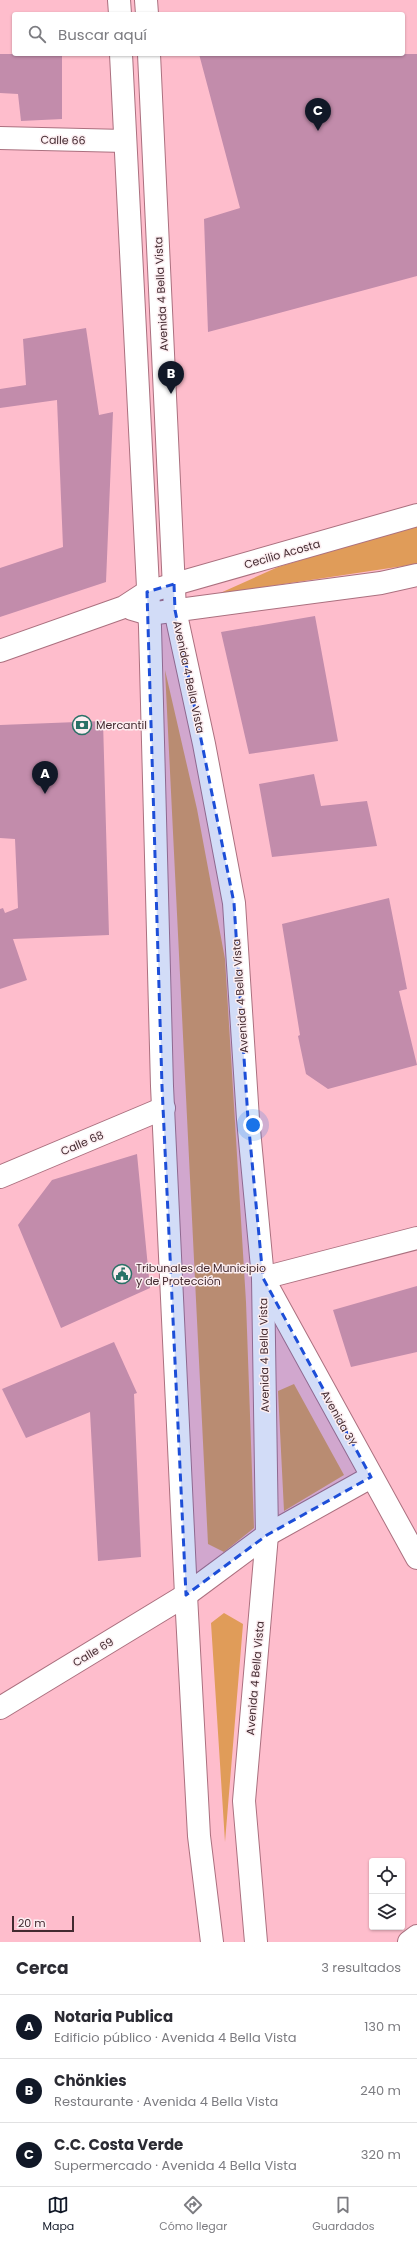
<!DOCTYPE html>
<html lang="es">
<meta charset="utf-8">
<style>
:root{--surface:#fff;--page:#f7f7f7;--text:#2b2b33;--muted:#7c7c81;--line:#e1e1e2;--accent:#111827}
body{margin:0;font-family:Poppins,sans-serif;background:var(--page);color:var(--text)}
.controls{position:absolute;right:12px;bottom:12px;display:grid;overflow:hidden;border-radius:4px;box-shadow:0 1px 3px #0004}
.controls button{width:36px;height:36px;display:grid;place-items:center;padding:0;border:0;border-bottom:1px solid var(--line);background:var(--surface);color:var(--text);font:20px sans-serif}
.scale{position:absolute;left:12px;bottom:10px;width:62px;box-sizing:border-box;padding-left:4px;border:2px solid #432a30;border-top:0;font-size:11px;line-height:14px;white-space:nowrap;color:#432a30;-webkit-text-stroke:3px #fceef1;paint-order:stroke}
.you{position:absolute;left:253px;top:1125px;width:14px;height:14px;margin:-10px;border:3px solid #fff;border-radius:50%;background:#1a73e8;box-shadow:0 0 0 6px #1a73e833}
.badge{display:grid;place-items:center;width:26px;height:26px;border-radius:50%;background:var(--accent);color:#fff;font-size:13px;font-weight:700}
.pin{position:absolute;translate:-50% -33px;filter:drop-shadow(0 1px 2px #0008)}
.pin::after{content:'';position:absolute;top:21px;width:14px;height:12px;background:inherit;clip-path:polygon(0 0,100% 0,50% 100%)}
.list{margin:0;padding:0;list-style:none}
h2{display:flex;justify-content:space-between;align-items:center;height:52px;margin:0;padding:0 16px;font-size:17px}
h2 small{font-size:13px;font-weight:400;color:var(--muted)}
.list li{display:grid;grid-template-columns:26px 1fr auto;gap:12px;align-items:center;box-sizing:border-box;height:64px;padding:0 16px;border-top:1px solid var(--line)}
.list b{display:block;font-size:15px;white-space:nowrap}
.list p{margin:0;font-size:13px;white-space:nowrap;color:var(--muted)}
.list em{font-size:13px;font-style:normal;color:var(--muted)}
.icon{flex:none;width:22px;height:22px;fill:none;stroke:currentColor;stroke-width:2;stroke-linecap:round;stroke-linejoin:round}
.map{position:relative;flex:none;width:417px;height:1942px;overflow:hidden}
.search{position:absolute;background:var(--surface);box-shadow:0 1px 3px #0004;left:12px;right:12px;top:12px;height:44px;display:flex;align-items:center;gap:10px;box-sizing:border-box;padding:0 14px;border-radius:4px;color:var(--muted);font-size:15px}
.sheet{height:244px;background:var(--surface)}
nav{display:flex;justify-content:space-around;align-items:center;box-sizing:border-box;height:56px;border-top:1px solid var(--line);background:var(--surface);font-size:11px;color:var(--muted)}
nav a{display:grid;justify-items:center;gap:2px}
nav .on{color:var(--accent)}
.map>svg:first-child{display:block}
.green{fill:#e09c59}
.building{fill:#c28cab}
.lines{fill:none;stroke-linecap:round;stroke-linejoin:round}
.minor-casing{stroke:#ab707f;stroke-width:24}
.tertiary-casing{stroke:#ab707f;stroke-width:24}
.minor{stroke:#fff;stroke-width:22}
.tertiary{stroke:#fff;stroke-width:22}
.marked{fill:#1d4ed8;fill-opacity:0.2;stroke:#1d4ed8;stroke-width:3;stroke-dasharray:8 5;stroke-linejoin:round}
.labels{text-anchor:middle;dominant-baseline:central;stroke-width:3;stroke-linejoin:round;paint-order:stroke}
.street-label{font-size:11px;fill:#432a30;stroke:#fceef1}
.poi-label{font-size:11px;fill:#432a30;stroke:#fceef1;text-anchor:start}
</style>
<div class="map">
<svg width="417" height="1942" viewBox="0 0 417 1942">
<rect width="100%" height="100%" fill="#febdcc"/>
<path class="green" d="M 417,525 L 417,564 L 218,594 L 278,567 Z
M 165,670 L 197,809 L 225,959 L 246,1302 L 254,1528 L 224,1552 L 208,1544 Z
M 294,1384 L 344,1475 L 284,1511 L 278,1391 Z
M 224,1613 L 243,1624 L 225,1842 L 211,1623 Z"/>
<path class="building" d="M 0,54 L 62,54 L 62,119 L 21,121 L 18,94 L 0,93 Z
M 199,54 L 417,54 L 417,276 L 208,332 L 204,219 L 240,208 Z
M 86,328 L 99,415 L 113,412 L 106,582 L 0,617 L 0,568 L 63,547 L 57,400 L 0,408 L 0,389 L 26,385 L 23,339 Z
M 315,616 L 338,741 L 249,754 L 221,632 Z
M 103,721 L 109,935 L 13,939 L 27,980 L 0,989 L 0,909 L 3,908 L 5,913 L 18,908 L 15,839 L 0,838 L 0,725 Z
M 314,774 L 321,806 L 367,801 L 377,846 L 272,857 L 259,784 Z
M 389,898 L 407,989 L 399,991 L 417,1065 L 328,1089 L 306,1074 L 298,1036 L 300,1035 L 282,924 Z
M 137,1154 L 150,1288 L 61,1328 L 18,1225 L 52,1180 Z
M 417,1286 L 417,1352 L 351,1367 L 333,1310 Z
M 114,1342 L 137,1393 L 134,1394 L 141,1557 L 98,1561 L 90,1412 L 26,1438 L 2,1389 Z"/>
<g class="lines">
<g class="minor-casing">
<path id="minor" d="M 0,138 L 125,141
M 132,609 L 149,614 L 381,583 L 417,575
M 0,651 L 124,607 L 147,592 L 417,515
M 0,1177 L 164,1108
M 417,1238 L 263,1278 L 417,1558
M 0,1708 L 186,1595 L 267,1535 L 371,1477
M 409,1942 L 417,1936"/>
</g>
<g class="tertiary-casing">
<path id="tertiary" d="M 119,0 L 120,14
M 146,0 L 147,14
M 121,54 L 150,627 L 162,1086 L 186,1595 L 199,1836 L 212,1942
M 149,54 L 175,610 L 204,744 L 234,903 L 248,1119 L 263,1278 L 267,1535 L 244,1801 L 256,1942"/>
</g>
<use href="#minor" class="minor"/>
<use href="#tertiary" class="tertiary"/>
</g>
<path class="marked" d="M 174,584 L 175,610 L 234,903 L 248,1119 L 263,1278 L 371,1477 L 267,1535 L 186,1595 L 162,1086 L 147,592 Z"/>
<defs>
<g id="bank-ring" transform="scale(1)"><circle r="9.5" fill="#fceef1" stroke="#2a7167" stroke-width="1.5"/><path d="M-6-4H6V4H-6ZM0-2.3a2.3 2.3 0 1 0 0 4.6a2.3 2.3 0 1 0 0-4.6Z" fill="#2a7167"/></g>
<g id="civic-ring" transform="scale(1)"><circle r="9.5" fill="#fceef1" stroke="#2a7167" stroke-width="1.5"/><path d="M-.6-6.5H3V-4.5H.6V-3L4-1V1h2V6H-6V1h2V-1L-.6-3ZM-1.2 2.5V6h2.4V2.5Z" fill="#2a7167"/></g>
</defs>
<g fill-rule="evenodd">
<use href="#bank-ring" x="82" y="725"/>
<use href="#civic-ring" x="122" y="1274"/>
</g>
<g class="labels">
<g class="street-label">
<text transform="translate(63 140) rotate(1)">Calle 66</text>
<text transform="translate(161 294) rotate(-93)">Avenida 4 Bella Vista</text>
<text transform="translate(282 554) rotate(-16)">Cecilio Acosta</text>
<text transform="translate(189 677) rotate(78)">Avenida 4 Bella Vista</text>
<text transform="translate(240 996) rotate(-94)">Avenida 4 Bella Vista</text>
<text transform="translate(82 1143) rotate(-23)">Calle 68</text>
<text transform="translate(264 1355) rotate(-91)">Avenida 4 Bella Vista</text>
<text transform="translate(339 1418) rotate(61)">Avenida 3Y</text>
<text transform="translate(93 1652) rotate(-31)">Calle 69</text>
<text transform="translate(255 1678) rotate(-85)">Avenida 4 Bella Vista</text>
</g>
<g class="poi-label">
<text x="96" y="725">Mercantil</text>
<text x="136" y="1268">Tribunales de Municipio<tspan x="136" dy="13">y de Protección</tspan></text>
</g>
</g>
</svg>
<div class="controls">
<button><svg class="icon" aria-label="locate" viewBox="0 0 24 24"><circle cx="12" cy="12" r="6"/><path d="M12 2v4M12 18v4M2 12h4M18 12h4"/></svg></button>
<button><svg class="icon" aria-label="layers" viewBox="0 0 24 24"><path d="M12 4l9 5-9 5-9-5zM3 14l9 5 9-5"/></svg></button>
</div>
<div class="scale">20 m</div>
<div class="you"></div>
<div class="pin badge" style="left:45px;top:794px">A</div>
<div class="pin badge" style="left:171px;top:394px">B</div>
<div class="pin badge" style="left:318px;top:131px">C</div>
<div class="search"><svg class="icon" aria-label="search" viewBox="0 0 24 24"><circle cx="10" cy="10" r="6"/><path d="M15 15l6 6"/></svg>Buscar aquí</div>
</div>
<section class="sheet">
<h2>Cerca<small>3 resultados</small></h2>
<ul class="list">
<li><span class="badge">A</span><div><b>Notaria Publica</b><p>Edificio público · Avenida 4 Bella Vista</p></div><em>130 m</em></li>
<li><span class="badge">B</span><div><b>Chönkies</b><p>Restaurante · Avenida 4 Bella Vista</p></div><em>240 m</em></li>
<li><span class="badge">C</span><div><b>C.C. Costa Verde</b><p>Supermercado · Avenida 4 Bella Vista</p></div><em>320 m</em></li>
</ul>
</section>
<nav>
<a class="on"><svg class="icon" aria-label="map" viewBox="0 0 24 24"><path d="M3 6l6-2 6 2 6-2v14l-6 2-6-2-6 2zM9 4v14M15 6v14"/></svg>Mapa</a>
<a><svg class="icon" aria-label="directions" viewBox="0 0 24 24"><path d="M12 3l9 9-9 9-9-9zM9 14v-3h6M13 9l2 2-2 2"/></svg>Cómo llegar</a>
<a><svg class="icon" aria-label="saved" viewBox="0 0 24 24"><path d="M7 4h10v16l-5-4-5 4z"/></svg>Guardados</a>
</nav>
